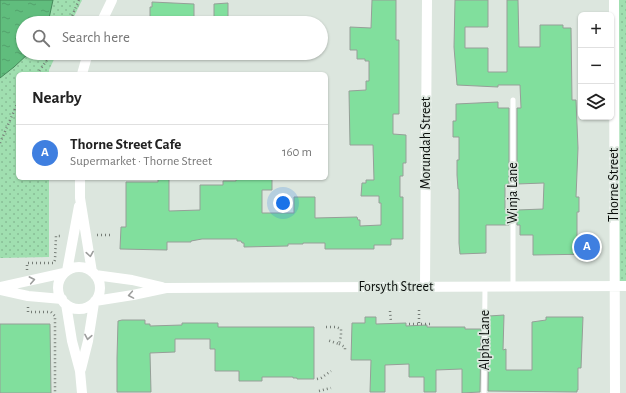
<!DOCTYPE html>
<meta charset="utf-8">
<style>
:root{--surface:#fff;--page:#f2f2f2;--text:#222;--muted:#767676;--line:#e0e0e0;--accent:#1a73e8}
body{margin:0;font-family:"Alegreya Sans",sans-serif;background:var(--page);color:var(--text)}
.controls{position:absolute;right:12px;top:12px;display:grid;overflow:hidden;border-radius:6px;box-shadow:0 1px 3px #0004}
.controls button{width:36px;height:36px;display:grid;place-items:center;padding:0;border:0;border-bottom:1px solid var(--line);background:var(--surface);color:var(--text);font:20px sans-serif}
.you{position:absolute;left:283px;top:203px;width:14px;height:14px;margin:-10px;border:3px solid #fff;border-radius:50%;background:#1a73e8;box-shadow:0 0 0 6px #1a73e833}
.badge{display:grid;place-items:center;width:26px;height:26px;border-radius:50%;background:var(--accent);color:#fff;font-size:13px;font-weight:700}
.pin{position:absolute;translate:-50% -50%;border:2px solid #fff;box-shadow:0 1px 4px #0006}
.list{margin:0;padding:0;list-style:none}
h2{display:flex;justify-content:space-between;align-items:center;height:52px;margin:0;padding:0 16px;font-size:17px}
h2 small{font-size:13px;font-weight:400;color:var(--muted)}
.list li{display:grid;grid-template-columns:26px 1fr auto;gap:12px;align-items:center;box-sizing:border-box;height:56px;padding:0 16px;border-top:1px solid var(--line)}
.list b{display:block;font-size:15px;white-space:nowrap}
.list p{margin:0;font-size:13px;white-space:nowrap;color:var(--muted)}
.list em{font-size:13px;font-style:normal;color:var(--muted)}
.icon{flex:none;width:22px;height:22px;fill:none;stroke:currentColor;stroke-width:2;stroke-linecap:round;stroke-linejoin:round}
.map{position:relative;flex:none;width:626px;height:393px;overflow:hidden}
.search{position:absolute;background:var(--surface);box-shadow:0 1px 3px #0004;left:16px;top:16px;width:312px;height:44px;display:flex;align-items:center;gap:10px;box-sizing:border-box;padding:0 14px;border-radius:22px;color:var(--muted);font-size:15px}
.panel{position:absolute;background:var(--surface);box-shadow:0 1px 3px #0004;left:16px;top:72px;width:312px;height:108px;border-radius:6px}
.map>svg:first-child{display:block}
.park{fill:url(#park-dots)}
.water{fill:url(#water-ripples);stroke:#46885a}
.building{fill:#81df9d;stroke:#969f98}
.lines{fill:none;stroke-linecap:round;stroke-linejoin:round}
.path{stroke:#757c76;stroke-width:2.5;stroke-dasharray:1 3;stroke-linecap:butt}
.lane{stroke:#fff;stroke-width:5}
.street{stroke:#fff;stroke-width:10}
.oneway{stroke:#9d9e9d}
.labels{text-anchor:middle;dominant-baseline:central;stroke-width:3.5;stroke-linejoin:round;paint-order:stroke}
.street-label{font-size:14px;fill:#090d0a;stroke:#dce6de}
</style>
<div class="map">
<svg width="626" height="393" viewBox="0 0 626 393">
<defs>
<pattern id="park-dots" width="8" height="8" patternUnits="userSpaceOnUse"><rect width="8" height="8" fill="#a0dfb0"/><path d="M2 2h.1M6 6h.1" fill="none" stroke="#88be96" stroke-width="1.8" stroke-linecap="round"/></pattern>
<pattern id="water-ripples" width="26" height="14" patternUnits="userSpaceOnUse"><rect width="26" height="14" fill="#60bd7d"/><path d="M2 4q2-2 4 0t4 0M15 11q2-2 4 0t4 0" fill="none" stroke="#52a16b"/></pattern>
</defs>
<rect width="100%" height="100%" fill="#dce6de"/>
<path class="park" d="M 0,0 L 82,0 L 71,23 L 23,23 L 23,53 L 57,53 L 49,70 L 49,74 L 18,74 L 18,178 L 49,178 L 49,257 L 0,258 Z
M 614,0 L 626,0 L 626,286 L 614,286 Z"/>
<path class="water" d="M 0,0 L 53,0 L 48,23 L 23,23 L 23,53 L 29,53 L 14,67 L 0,78 Z"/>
<path class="building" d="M 372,0 L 396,0 L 396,40 L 399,40 L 399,114 L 393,114 L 393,134 L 406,135 L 406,163 L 403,163 L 403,176 L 400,176 L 400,197 L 403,197 L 403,239 L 391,239 L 391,245 L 374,245 L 374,249 L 325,249 L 325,243 L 303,243 L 303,244 L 288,244 L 288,246 L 244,247 L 244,243 L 242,243 L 241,241 L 237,241 L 237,239 L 202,239 L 191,241 L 191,242 L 167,242 L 167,250 L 120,249 L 121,227 L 126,227 L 126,182 L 158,182 L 158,178 L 169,178 L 169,211 L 200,210 L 200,185 L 223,185 L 223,181 L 236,181 L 236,178 L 272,179 L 272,190 L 262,190 L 262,213 L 294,213 L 294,197 L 315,197 L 315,218 L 357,217 L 358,220 L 360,220 L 360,226 L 381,225 L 381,203 L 379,203 L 379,196 L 361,196 L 362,183 L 366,183 L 366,180 L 374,180 L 373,145 L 350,145 L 349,91 L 366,90 L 366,81 L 369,81 L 369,61 L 365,61 L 365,59 L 357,59 L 357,50 L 350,50 L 350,27 L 371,28 Z
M 455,0 L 488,0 L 488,27 L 465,27 L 465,48 L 488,48 L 488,72 L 507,72 L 507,0 L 518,0 L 519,47 L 540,47 L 540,25 L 563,25 L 563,28 L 571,28 L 572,100 L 576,100 L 578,148 L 576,197 L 579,197 L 579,212 L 577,212 L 577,239 L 596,240 L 596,254 L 533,255 L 533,235 L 520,235 L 520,225 L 517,225 L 517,210 L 543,209 L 544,183 L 517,184 L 517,108 L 521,108 L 520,85 L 498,85 L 498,87 L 457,85 L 454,47 Z
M 152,2 L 194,4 L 194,17 L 182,17 L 182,18 L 150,18 L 150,7 L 152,7 Z
M 228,3 L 228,17 L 214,17 L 214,4 Z
M 498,102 L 498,108 L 509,108 L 509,184 L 505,185 L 505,210 L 509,210 L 509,225 L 486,225 L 486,253 L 460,254 L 459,243 L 459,189 L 458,189 L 457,175 L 457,160 L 459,160 L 459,137 L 453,137 L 453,121 L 456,121 L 456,104 Z
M 504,315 L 503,350 L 506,349 L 506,370 L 532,370 L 532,322 L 546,320 L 546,317 L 583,317 L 581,368 L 578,368 L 578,390 L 577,390 L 577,392 L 488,391 L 489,316 Z
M 365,317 L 376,317 L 376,324 L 406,323 L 406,326 L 427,325 L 427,327 L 465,327 L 465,329 L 481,329 L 480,392 L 462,393 L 462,369 L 436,370 L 436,392 L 424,392 L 424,377 L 409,377 L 409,364 L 385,365 L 385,392 L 370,392 L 371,360 L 351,360 L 352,323 L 365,323 Z
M 122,320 L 145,320 L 145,324 L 150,324 L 150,326 L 182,325 L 182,323 L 218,323 L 218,327 L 314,327 L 314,379 L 297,379 L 297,378 L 293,378 L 293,377 L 262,377 L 262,381 L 239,381 L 239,371 L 215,371 L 215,349 L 210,349 L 210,339 L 175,339 L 175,352 L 150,353 L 151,392 L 117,392 L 117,358 L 118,321 Z
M 0,324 L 50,324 L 51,393 L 0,393 Z"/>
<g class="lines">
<path class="path" d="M 69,23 L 79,0
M 37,74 L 52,53
M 0,143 L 18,102
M 97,235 L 110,235
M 27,270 L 27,263 L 54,263 L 55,260 L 56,236 L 62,236
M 28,307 L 28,312 L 51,312 L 55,316 L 55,393
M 419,310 L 419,324 L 432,324
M 390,311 L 391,322
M 409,324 L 419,324
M 326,327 L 336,327 L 341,329 L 341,336 L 339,344 L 327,340
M 339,344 L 345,347 L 345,350
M 317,379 L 321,378 L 331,371
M 319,391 L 331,388"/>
<path class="lane" d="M 513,286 L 513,100
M 484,393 L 485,286"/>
<path class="street" d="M 614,0 L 615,393
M 101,23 L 112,0
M 82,74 L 88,53
M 80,178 L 80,198 L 92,272
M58 288a21 21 0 1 1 42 0a21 21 0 1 1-42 0Z
M 67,271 L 79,206
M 95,275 L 132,280 L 162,287
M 0,287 L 64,273
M 425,287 L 427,0
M 0,290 L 28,296 L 62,299
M 95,301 L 133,295 L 166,288 L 626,286
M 66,304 L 72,341 L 80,371 L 82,393
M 81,369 L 88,341 L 94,303"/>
</g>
<defs><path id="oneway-chevron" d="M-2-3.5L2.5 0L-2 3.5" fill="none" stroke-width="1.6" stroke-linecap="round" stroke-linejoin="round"/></defs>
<g class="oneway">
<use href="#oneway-chevron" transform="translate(90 254) rotate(81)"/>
<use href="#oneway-chevron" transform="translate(32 280) rotate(-11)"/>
<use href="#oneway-chevron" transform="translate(131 295) rotate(170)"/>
<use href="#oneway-chevron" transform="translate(88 337) rotate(100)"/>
</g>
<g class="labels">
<g class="street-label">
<text transform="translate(426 143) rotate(-90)">Morundah Street</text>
<text transform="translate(614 185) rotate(-90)">Thorne Street</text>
<text transform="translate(513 193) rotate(-90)">Winja Lane</text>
<text x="396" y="287">Forsyth Street</text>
<text transform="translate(485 340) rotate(-90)">Alpha Lane</text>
</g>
</g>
</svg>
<div class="controls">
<button>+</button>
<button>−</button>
<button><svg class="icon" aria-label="layers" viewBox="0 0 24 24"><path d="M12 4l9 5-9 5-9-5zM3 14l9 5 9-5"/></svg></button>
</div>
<div class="you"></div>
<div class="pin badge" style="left:587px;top:247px;background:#3f7fe0">A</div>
<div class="search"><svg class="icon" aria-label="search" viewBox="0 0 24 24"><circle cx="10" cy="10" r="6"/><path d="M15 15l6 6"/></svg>Search here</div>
<section class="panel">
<h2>Nearby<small></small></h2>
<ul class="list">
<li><span class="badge" style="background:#3f7fe0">A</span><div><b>Thorne Street Cafe</b><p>Supermarket · Thorne Street</p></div><em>160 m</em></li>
</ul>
</section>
</div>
